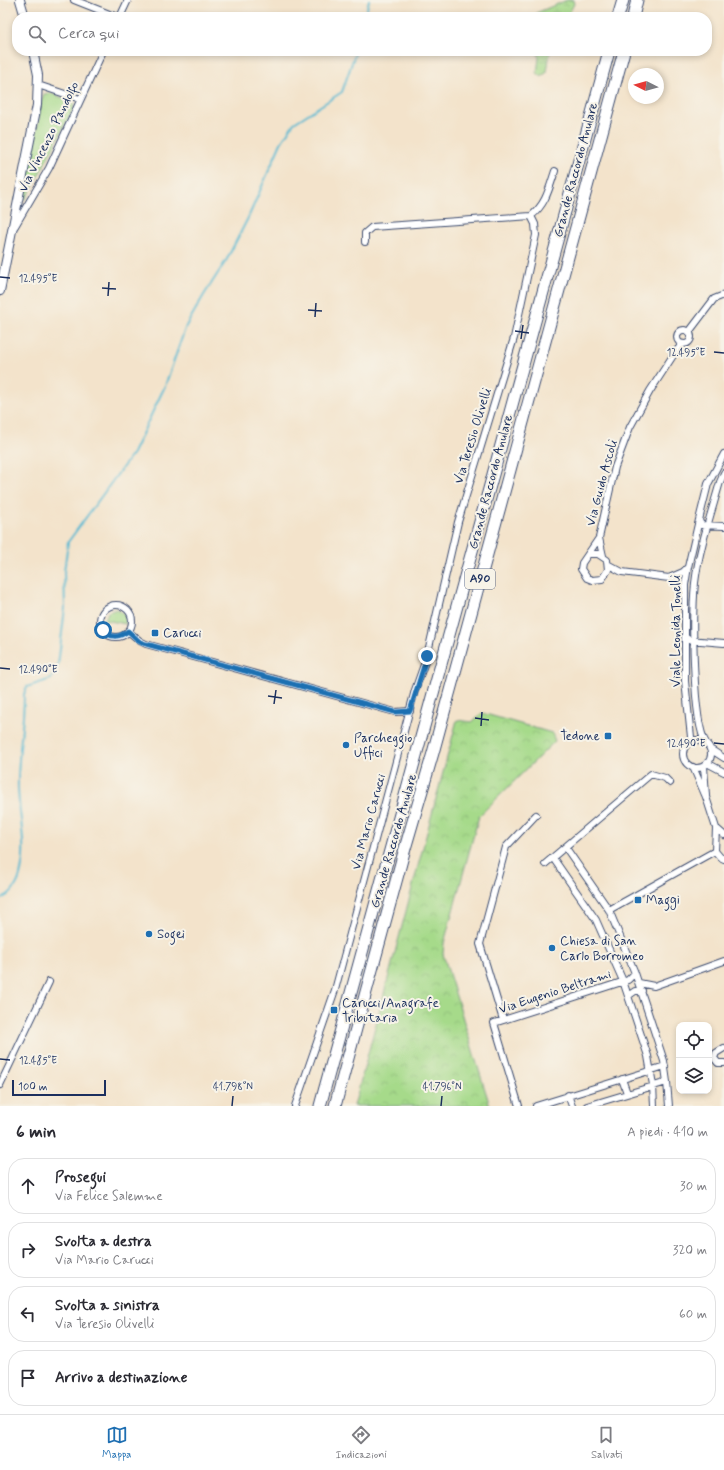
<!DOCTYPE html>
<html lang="it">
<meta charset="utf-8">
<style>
:root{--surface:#fff;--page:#f2f2f3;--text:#2b2b33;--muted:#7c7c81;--line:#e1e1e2;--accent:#1f6fb2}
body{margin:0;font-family:Mynerve,sans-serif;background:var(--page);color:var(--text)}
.controls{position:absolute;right:12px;bottom:12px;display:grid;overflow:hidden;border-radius:8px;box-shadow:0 2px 6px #0003}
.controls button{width:36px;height:36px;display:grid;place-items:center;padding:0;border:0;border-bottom:1px solid var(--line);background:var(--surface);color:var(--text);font:20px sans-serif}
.compass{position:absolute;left:628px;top:68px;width:36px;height:36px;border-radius:50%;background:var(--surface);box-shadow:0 2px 6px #0003;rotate:276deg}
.scale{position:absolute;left:12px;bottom:10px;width:94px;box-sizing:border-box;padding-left:4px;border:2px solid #1b2f5e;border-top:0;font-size:11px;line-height:14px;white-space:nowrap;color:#1b2f5e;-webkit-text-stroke:3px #f7f3e8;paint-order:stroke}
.stop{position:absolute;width:12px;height:12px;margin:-9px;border:3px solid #1f6fb2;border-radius:50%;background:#fff}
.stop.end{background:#1f6fb2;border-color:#fff;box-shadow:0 1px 4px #0008}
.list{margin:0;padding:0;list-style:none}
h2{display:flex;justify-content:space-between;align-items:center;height:52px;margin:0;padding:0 16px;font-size:17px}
h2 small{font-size:13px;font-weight:400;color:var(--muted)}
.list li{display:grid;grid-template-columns:26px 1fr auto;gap:12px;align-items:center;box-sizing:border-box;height:56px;margin:0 8px 8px;padding:0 8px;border:1px solid var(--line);border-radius:16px}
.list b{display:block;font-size:15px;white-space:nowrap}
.list p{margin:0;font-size:13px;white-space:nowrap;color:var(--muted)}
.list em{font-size:13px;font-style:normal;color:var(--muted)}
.icon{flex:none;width:22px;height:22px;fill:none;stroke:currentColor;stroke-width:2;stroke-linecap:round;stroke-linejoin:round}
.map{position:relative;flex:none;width:724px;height:1106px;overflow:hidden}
.search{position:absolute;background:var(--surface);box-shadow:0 2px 6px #0003;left:12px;right:12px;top:12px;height:44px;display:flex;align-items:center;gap:10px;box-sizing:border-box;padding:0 14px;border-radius:16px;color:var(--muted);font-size:15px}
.sheet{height:308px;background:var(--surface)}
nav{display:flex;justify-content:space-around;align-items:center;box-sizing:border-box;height:56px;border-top:1px solid var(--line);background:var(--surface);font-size:11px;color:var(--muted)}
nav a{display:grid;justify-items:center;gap:2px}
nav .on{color:var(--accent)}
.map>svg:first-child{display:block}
.green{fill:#a6da8a;stroke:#608474}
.wetland{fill:url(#wetland-marsh);stroke:#608474}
.park{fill:url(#park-crowns);stroke:#608474}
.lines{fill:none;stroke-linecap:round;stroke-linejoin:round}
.stream{stroke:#54b9d2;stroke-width:2}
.minor-casing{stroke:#3b4a6e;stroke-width:8}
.tertiary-casing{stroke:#3b4a6e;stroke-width:10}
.motorway-casing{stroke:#3b4a6e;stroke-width:13}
.minor{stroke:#fff;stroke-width:6}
.tertiary{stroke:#fff;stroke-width:8}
.motorway{stroke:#fff;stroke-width:11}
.route{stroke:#1f6fb2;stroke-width:5}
.ticks{fill:none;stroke:#1b2f5e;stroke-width:1.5}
.poi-dot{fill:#1f6fb2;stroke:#f7f3e8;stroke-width:1.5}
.labels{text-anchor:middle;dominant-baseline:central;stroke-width:4;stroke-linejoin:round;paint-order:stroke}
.shield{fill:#f7f3e8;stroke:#5d6a87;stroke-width:1}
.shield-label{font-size:12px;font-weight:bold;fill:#1b2f5e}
.street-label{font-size:13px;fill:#1b2f5e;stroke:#f7f3e8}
.poi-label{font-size:13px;fill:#1b2f5e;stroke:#f7f3e8;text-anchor:start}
.ticks-label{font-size:10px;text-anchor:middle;fill:#1b2f5e;stroke:#f7f3e8;stroke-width:4;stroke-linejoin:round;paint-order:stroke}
</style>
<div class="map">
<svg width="724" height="1106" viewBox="0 0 724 1106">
<defs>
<pattern id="wetland-marsh" width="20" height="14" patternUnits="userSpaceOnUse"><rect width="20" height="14" fill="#a6da8a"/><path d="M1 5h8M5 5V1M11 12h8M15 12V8" fill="none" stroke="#8ebb7a"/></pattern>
<pattern id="park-crowns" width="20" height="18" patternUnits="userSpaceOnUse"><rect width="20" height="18" fill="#a6da8a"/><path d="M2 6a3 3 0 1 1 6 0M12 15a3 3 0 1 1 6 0" fill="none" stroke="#8ebb7a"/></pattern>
</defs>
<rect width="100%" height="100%" fill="#f7f3e8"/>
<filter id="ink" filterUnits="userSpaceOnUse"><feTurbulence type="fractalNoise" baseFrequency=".025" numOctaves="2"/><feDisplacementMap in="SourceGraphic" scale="8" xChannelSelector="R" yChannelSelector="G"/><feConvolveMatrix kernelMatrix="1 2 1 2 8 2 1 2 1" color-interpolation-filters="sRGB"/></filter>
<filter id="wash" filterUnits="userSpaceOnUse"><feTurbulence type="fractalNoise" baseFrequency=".012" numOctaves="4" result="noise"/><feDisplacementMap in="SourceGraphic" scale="16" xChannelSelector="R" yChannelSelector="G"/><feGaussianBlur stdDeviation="0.9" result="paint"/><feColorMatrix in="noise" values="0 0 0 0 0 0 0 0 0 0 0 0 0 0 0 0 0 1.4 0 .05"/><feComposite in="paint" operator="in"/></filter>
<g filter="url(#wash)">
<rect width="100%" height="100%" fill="#f3e3cb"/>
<path class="green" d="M 50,93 L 71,101 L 74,105 L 74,108 L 33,186 L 26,199 L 24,199 L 23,196 L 39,120 L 41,101 L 44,94 Z
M 117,609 L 125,615 L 126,624 L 105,620 L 108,612 Z"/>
<path class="wetland" d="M 567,0 L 573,0 L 574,4 L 567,17 L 535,17 L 536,13 Z
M 537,51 L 550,51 L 547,72 L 542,77 L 537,73 L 539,58 Z"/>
<path class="park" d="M 482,713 L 552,733 L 555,741 L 479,816 L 444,943 L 443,954 L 490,1106 L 354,1106 L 457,720 L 472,722 Z"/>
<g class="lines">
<path class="stream" d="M 365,17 L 369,0
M 0,899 C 12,895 19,883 21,871 C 27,845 19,815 18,789 C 17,758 24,726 24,694 L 27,687 L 51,679 L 58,665 L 65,608 L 64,572 L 68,542 L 133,453 L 165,386 L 186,326 L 204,295 L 227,259 L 248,218 L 281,143 L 294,123 L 342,92 L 356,51"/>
</g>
</g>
<g filter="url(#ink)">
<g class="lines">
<g class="minor-casing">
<path id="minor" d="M 74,0 L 117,17
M 120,17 L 128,0
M 38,85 L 80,99
M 15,226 L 49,168 L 103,51
M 365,242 L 365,233 L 372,227 L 531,216
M677 337a7 7 0 1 1 14 0a7 7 0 1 1-14 0Z
M 689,332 L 714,299 L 724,295
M 724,454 L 708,484 L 699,520 L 701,525 L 724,526
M 599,538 L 603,556
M 589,554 L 598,554 L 607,560 L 608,570 L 602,579 L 592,580 L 587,578 L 581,569 L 582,563 L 599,538 L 615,467 L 630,427 L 650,391 L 676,351 L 683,344
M 609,565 L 622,572 L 669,578 L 683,572 L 688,567
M 669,578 L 681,586 L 685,593
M100 621a16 16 0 1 1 32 0a16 16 0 1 1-32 0Z
M 128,631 L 140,641 L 146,644 L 395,712 L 410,711
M 685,637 L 689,640 L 724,643
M683 754a14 14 0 1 1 28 0a14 14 0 1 1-28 0Z
M 689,742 L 691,737 L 685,681 L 685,585 L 688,567 L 699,520
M 706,743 C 692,722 692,611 695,583 C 699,549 711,514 720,482 L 724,473
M 710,749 L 724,758
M 707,763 L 724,772
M 704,766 L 706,796
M 693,767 L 706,797 L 716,828 L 715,851 L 720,857 L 724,859
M 716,828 L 724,835
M 566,848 L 609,910 L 635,973 L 664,1061 L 667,1082 L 669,1106
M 553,858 L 596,920 L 623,981 L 648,1056 L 653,1085 L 654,1106
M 545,864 L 651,774 L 665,778 L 670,783
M 609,910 L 715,851
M 639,983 L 654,986 L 724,961
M 628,996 L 635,991 L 642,991
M 503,1020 L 480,944 L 506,847 L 536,815
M 724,1048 L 716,1053 L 714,1058 L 718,1063 L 724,1063
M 622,1079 L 627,1093
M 0,1085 L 49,982
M 568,1095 L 572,1106
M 295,1106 L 335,990 L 415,690 L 427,656 L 458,522 L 514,338 L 536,235 L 535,224 L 531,216 C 546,204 549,189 555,171
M 519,1106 L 494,1023 L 628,980 L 635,973
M 536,1106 L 665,1066
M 587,1106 L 667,1082"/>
</g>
<g class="tertiary-casing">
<path id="tertiary" d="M 20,0 L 25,17
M 0,291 L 37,105 L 38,75 L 33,51"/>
</g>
<g class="motorway-casing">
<path id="motorway" d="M 618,17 L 623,0
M 633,17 L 637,0
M 320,1106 L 609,51
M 335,1106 L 404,852 L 433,753 L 624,51"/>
</g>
<use href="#minor" class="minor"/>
<use href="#tertiary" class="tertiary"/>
<use href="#motorway" class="motorway"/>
</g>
</g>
<g class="lines" filter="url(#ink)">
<path class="route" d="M 103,630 C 110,638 119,638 128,631 L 140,642 L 146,644 L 395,712 L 410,711 L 427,656"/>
</g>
<path class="ticks" d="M 0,277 L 10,278M 102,288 L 116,289M 108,296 L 109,282M 308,310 L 322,311M 315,317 L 316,303M 515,331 L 529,333M 521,339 L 523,325M 714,352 L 724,353M 0,668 L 10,669M 268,696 L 282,698M 274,704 L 276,690M 475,718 L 489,720M 481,726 L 482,712M 714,743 L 724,744M 0,1059 L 10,1060M 232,1106 L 233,1096M 441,1106 L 442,1096"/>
<g class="poi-dot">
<rect x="151" y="629" width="8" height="8" rx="2"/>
<rect x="604" y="732" width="8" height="8" rx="2"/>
<circle cx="346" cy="745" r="4"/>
<rect x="634" y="896" width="8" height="8" rx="2"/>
<circle cx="149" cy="934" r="4"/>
<circle cx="552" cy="948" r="4"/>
<rect x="330" y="1006" width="8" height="8" rx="2"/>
</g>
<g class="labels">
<rect class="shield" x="465" y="569" width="30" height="20" rx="3"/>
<g class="shield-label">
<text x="480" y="579">A90</text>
</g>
<g class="street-label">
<text transform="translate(49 137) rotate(-64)">Via Vincenzo Pandolfo</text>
<text transform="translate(576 170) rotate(-75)">Grande Raccordo Anulare</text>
<text transform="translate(473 436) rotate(-73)">Via Teresio Olivelli</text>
<text transform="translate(491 482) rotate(-75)">Grande Raccordo Anulare</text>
<text transform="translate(602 483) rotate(-75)">Via Guido Ascoli</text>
<text transform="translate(676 631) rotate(-90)">Viale Leonida Tonelli</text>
<text transform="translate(369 822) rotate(-75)">Via Mario Carucci</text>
<text transform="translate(394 841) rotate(-74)">Grande Raccordo Anulare</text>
<text transform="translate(555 992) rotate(-18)">Via Eugenio Beltrami</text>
</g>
<g class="poi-label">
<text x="163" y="633">Carucci</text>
<text x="600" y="736" text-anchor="end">Tedone</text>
<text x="354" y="738">Parcheggio<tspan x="354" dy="15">Uffici</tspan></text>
<text x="646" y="900">Maggi</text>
<text x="157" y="934">Sogei</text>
<text x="560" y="941">Chiesa di San<tspan x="560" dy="15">Carlo Borromeo</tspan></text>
<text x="342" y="1003">Carucci/Anagrafe<tspan x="342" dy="15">Tributaria</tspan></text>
</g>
</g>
<g class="ticks-label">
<text x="38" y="282">12.495°E</text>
<text x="686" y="356">12.495°E</text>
<text x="38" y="673">12.490°E</text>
<text x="686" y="747">12.490°E</text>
<text x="38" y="1064">12.485°E</text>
<text x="233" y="1090">41.798°N</text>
<text x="442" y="1090">41.796°N</text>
</g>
</svg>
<div class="controls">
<button><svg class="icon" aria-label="locate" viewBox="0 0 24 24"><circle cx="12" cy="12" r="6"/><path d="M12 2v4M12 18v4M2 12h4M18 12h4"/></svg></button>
<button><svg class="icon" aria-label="layers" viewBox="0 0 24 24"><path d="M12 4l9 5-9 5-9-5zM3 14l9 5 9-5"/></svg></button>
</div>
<svg class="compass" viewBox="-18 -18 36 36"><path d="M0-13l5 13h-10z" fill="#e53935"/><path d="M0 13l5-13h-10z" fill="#7c7c81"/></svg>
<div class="scale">100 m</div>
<div class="stop" style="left:103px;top:630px"></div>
<div class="stop end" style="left:427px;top:656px"></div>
<div class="search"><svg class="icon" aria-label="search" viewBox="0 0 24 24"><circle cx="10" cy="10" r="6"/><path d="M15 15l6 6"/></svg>Cerca qui</div>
</div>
<section class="sheet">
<h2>6 min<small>A piedi · 410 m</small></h2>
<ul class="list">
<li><svg class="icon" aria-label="ahead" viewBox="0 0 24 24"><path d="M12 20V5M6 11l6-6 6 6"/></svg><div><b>Prosegui</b><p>Via Felice Salemme</p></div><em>30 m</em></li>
<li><svg class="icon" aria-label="right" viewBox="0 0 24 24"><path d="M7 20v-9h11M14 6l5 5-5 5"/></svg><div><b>Svolta a destra</b><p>Via Mario Carucci</p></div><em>320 m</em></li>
<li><svg class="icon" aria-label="left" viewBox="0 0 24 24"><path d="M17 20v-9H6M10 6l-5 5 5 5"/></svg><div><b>Svolta a sinistra</b><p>Via Teresio Olivelli</p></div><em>60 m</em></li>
<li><svg class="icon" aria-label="arrive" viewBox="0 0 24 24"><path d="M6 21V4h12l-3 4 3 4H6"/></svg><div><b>Arrivo a destinazione</b></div></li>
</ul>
</section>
<nav>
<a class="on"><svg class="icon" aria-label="map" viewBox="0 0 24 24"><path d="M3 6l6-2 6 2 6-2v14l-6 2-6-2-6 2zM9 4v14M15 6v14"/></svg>Mappa</a>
<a><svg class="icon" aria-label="directions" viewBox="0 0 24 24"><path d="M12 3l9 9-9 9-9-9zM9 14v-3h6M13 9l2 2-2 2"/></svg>Indicazioni</a>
<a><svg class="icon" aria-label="saved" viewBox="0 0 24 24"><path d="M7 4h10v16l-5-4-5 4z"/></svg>Salvati</a>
</nav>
